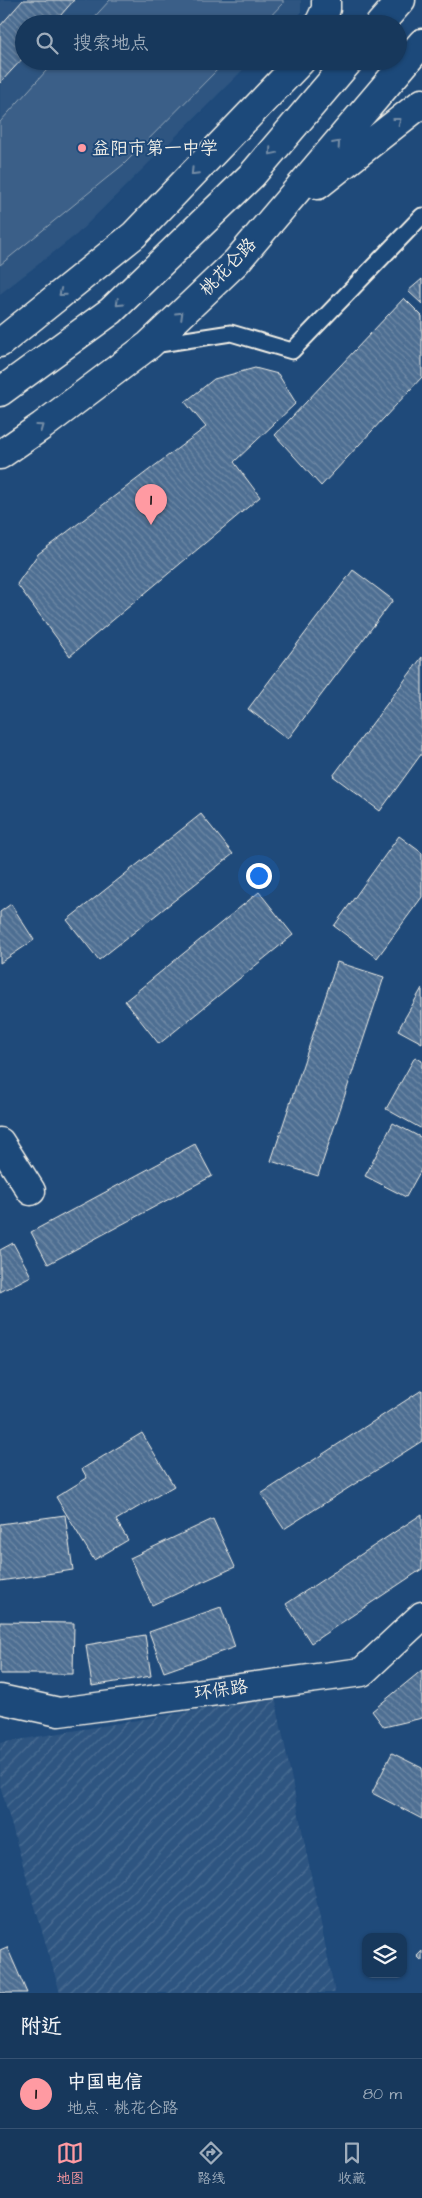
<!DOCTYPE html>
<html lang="zh">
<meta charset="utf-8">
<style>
:root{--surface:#17385c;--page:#203f62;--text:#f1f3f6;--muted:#9eacbb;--line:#365272;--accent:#ff9aa2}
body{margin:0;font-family:"Architects Daughter","LXGW WenKai TC",sans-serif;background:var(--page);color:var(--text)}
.controls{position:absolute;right:15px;bottom:15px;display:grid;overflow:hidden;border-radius:10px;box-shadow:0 1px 4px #0004}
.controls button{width:45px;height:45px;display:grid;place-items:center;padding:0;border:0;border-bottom:1px solid var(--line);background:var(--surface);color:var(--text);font:25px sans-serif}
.you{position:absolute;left:258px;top:875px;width:18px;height:18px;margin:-12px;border:4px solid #fff;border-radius:50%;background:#1a73e8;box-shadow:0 0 0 8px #1a73e833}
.badge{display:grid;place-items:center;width:32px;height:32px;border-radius:50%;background:var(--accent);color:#111;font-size:16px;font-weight:700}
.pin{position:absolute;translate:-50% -41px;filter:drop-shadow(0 1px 2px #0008)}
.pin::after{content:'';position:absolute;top:26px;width:18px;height:15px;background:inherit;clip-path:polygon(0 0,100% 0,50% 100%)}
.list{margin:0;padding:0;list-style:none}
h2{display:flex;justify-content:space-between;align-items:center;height:65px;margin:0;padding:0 20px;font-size:21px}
h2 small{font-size:16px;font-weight:400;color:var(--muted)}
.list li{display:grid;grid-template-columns:32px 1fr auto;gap:15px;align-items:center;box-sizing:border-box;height:70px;padding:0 20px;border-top:1px solid var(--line)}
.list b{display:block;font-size:19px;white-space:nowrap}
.list p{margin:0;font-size:16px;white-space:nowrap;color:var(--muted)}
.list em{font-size:16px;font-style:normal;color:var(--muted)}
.icon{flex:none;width:28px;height:28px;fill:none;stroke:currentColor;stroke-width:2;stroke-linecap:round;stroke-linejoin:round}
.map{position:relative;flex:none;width:422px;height:1993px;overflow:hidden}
.search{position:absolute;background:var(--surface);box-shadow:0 1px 4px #0004;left:15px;right:15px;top:15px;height:55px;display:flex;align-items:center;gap:12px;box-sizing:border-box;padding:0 18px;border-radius:28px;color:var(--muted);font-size:19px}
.sheet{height:135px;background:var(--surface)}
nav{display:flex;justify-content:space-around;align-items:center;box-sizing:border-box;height:70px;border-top:1px solid var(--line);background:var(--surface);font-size:14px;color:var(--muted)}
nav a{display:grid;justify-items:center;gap:2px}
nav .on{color:var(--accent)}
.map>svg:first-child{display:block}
.built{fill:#2d5581}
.industrial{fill:url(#industrial-furrows)}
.pitch{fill:#3a5f88;stroke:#97a8b8}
.building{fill:url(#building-back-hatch);stroke:#f4f1e8}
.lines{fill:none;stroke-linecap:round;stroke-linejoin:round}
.lane-casing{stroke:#f4f1e8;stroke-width:19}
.street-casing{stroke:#f4f1e8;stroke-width:31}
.secondary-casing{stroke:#f4f1e8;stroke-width:31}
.lane{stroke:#1f4a7a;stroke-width:15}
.street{stroke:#1f4a7a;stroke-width:28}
.secondary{stroke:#1f4a7a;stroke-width:28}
.oneway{stroke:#748da6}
.poi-dot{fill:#ff9aa2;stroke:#1f4a7a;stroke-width:2}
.labels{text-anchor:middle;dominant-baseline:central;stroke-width:4;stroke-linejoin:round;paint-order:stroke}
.poi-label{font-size:18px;fill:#f4f1e8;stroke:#1f4a7a;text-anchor:start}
.street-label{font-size:18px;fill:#f4f1e8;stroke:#1f4a7a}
</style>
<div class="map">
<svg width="422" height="1993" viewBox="0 0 422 1993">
<defs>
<pattern id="industrial-furrows" width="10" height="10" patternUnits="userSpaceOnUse" patternTransform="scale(1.25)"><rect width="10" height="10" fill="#2d5581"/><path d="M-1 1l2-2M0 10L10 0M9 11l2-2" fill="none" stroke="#4c6e93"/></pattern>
<pattern id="building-back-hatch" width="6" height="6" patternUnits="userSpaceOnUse" patternTransform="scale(1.25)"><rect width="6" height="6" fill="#4d6e92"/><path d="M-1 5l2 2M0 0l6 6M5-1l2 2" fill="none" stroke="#708aa6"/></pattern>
</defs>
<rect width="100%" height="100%" fill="#1f4a7a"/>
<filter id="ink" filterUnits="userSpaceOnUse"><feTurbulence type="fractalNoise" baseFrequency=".02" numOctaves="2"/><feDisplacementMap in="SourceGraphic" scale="10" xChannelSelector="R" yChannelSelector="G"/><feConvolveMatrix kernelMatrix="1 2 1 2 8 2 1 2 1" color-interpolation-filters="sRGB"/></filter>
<g filter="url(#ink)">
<path class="built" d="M 0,0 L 301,0 L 301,13 L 290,24 L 24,24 L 24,61 L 252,61 L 76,235 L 0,294 Z"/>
<path class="industrial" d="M 275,1697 L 335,1993 L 60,1993 L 0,1785 L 0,1743 Z"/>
<path class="pitch" d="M 110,0 L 283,0 L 283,3 L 263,24 L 88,24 Z
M 55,61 L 226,61 L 124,164 L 0,265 L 0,122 Z"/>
<path class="building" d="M 23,0 L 74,0 L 53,24 L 24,24 L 24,57 L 0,83 L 0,26 Z
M 422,279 L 422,304 L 408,291 Z
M 404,298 L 422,316 L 422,377 L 321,486 L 275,435 Z
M 255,368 L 278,374 L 296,403 L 234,462 L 260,497 L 70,656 L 17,584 L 38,554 L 206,427 L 185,402 L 214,379 Z
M 353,570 L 393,600 L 288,739 L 248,709 Z
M 422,657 L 422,753 L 380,811 L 333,776 Z
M 201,814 L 233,854 L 99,960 L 67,920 Z
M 399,836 L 422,853 L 422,897 L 377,958 L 334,926 Z
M 259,892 L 293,935 L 159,1044 L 125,1001 Z
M 11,904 L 34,940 L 0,963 L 0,912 Z
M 337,962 L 384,977 L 318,1176 L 271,1161 Z
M 422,988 L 422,1043 L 398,1030 Z
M 415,1057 L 422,1061 L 422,1129 L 386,1109 Z
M 393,1123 L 422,1138 L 422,1168 L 406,1197 L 365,1176 Z
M 195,1144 L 212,1176 L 48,1264 L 31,1232 Z
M 13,1243 L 31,1276 L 0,1292 L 0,1250 Z
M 422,1390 L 422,1441 L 284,1529 L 261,1494 Z
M 142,1433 L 174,1486 L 116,1520 L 128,1540 L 94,1560 L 56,1497 L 87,1478 L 82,1469 Z
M 422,1514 L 422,1569 L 311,1643 L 286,1604 Z
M 65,1515 L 73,1570 L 0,1581 L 0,1524 Z
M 213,1519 L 235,1567 L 152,1605 L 130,1558 Z
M 221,1607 L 235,1647 L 164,1672 L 149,1632 Z
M 0,1622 L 74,1623 L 73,1674 L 0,1674 Z
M 145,1635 L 151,1676 L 92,1686 L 86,1645 Z
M 422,1670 L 422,1718 L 384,1727 L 372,1711 Z
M 392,1753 L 422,1768 L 422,1819 L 372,1793 Z
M 7,1947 L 27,1993 L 0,1993 L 0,1950 Z
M 422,1951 L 422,1961 L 417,1956 Z"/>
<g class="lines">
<g class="lane-casing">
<path id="lane" d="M 153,345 L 231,333 L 292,351 L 422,216"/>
</g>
<g class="street-casing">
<path id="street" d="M 0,1142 L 31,1191
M 0,1699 L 59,1712 L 362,1672 L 422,1616"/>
</g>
<g class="secondary-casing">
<path id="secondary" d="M 319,24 L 326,9 L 326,0
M 380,24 L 401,0
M 318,185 L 422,103
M 0,343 L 134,235 L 301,61
M 0,392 L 111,311 L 252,175 L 349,61
M 0,455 L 42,426 L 149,345 L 236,262 L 422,43"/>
</g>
<use href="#lane" class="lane"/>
<use href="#street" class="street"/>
<use href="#secondary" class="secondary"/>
</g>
<defs><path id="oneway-chevron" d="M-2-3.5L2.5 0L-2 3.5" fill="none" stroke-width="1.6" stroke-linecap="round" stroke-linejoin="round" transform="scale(1.25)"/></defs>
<g class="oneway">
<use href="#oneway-chevron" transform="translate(398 121) rotate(-38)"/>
<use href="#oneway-chevron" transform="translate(337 144) rotate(-49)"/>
<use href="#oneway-chevron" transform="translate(272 152) rotate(130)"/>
<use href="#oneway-chevron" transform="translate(194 172) rotate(134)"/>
<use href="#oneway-chevron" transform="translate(62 293) rotate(141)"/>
<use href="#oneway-chevron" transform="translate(119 303) rotate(136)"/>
<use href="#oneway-chevron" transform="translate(180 315) rotate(-44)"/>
<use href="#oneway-chevron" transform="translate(40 427) rotate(-36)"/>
</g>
</g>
<circle class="poi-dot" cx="82" cy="148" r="5"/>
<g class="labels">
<g class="poi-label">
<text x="92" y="148">益阳市第一中学</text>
</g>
<g class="street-label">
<text transform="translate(228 267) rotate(-46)">桃花仑路</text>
<text transform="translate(221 1690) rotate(-8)">环保路</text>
</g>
</g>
</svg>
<div class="controls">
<button><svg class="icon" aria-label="layers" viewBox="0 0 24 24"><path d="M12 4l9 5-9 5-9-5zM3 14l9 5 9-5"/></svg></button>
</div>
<div class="you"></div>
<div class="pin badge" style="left:151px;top:525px">1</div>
<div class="search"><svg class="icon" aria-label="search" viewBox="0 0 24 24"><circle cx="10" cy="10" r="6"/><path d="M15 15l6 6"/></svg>搜索地点</div>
</div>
<section class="sheet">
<h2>附近<small></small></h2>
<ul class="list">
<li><span class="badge">1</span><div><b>中国电信</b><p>地点 · 桃花仑路</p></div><em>80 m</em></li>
</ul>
</section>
<nav>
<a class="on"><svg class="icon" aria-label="map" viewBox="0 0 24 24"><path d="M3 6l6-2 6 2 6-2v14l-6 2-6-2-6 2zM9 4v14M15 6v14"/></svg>地图</a>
<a><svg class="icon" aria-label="directions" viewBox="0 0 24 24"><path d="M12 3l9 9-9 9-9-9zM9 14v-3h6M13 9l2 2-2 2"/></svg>路线</a>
<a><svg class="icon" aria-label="saved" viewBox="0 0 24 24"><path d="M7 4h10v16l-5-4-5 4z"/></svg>收藏</a>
</nav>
